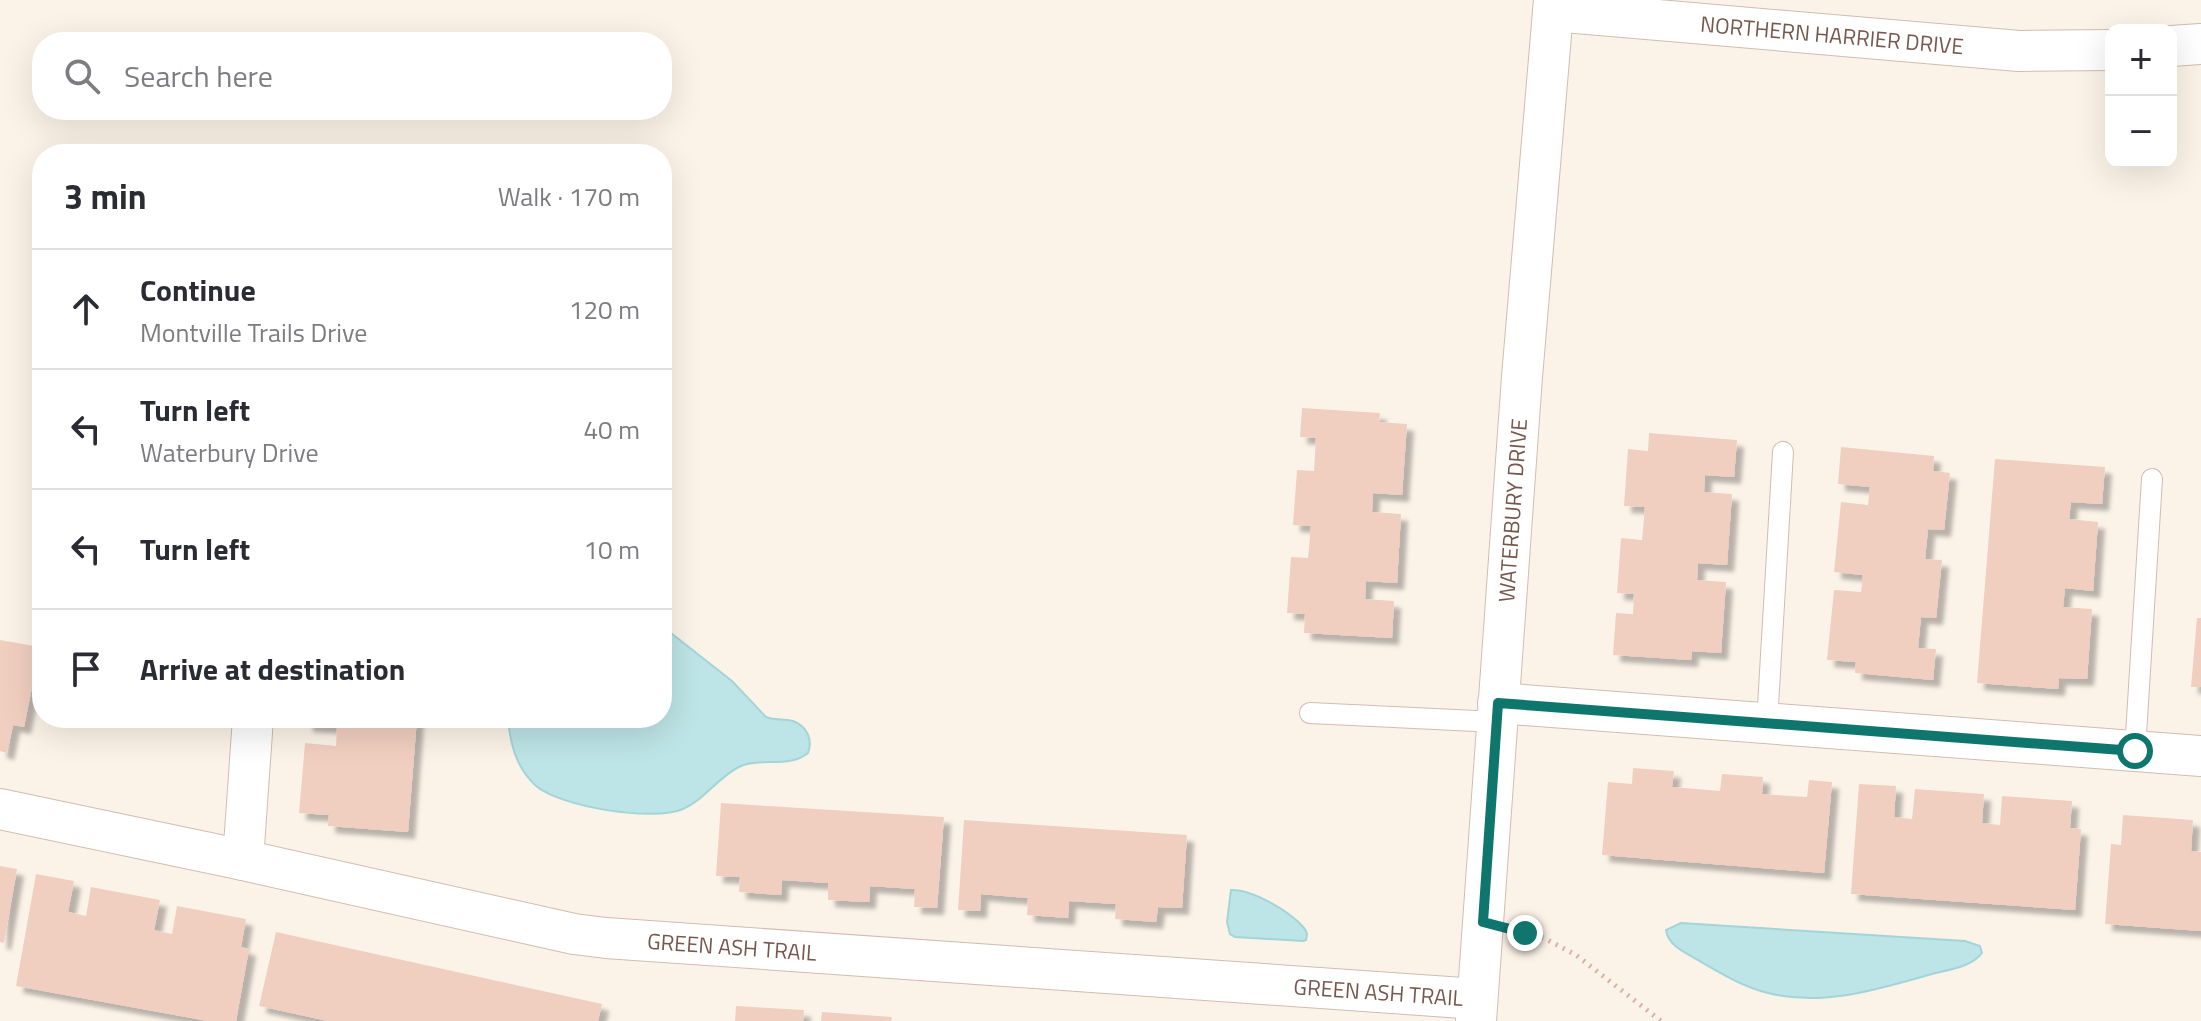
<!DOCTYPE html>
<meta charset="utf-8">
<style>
:root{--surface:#fff;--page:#f2f2f3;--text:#2b2b33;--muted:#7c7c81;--line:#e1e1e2}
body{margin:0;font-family:"Titillium Web",sans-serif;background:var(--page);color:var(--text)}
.controls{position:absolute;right:24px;top:24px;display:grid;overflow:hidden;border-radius:16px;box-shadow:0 8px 32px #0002}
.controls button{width:72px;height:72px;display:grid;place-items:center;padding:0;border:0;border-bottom:2px solid var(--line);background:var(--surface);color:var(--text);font:40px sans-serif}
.stop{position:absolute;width:24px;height:24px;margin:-18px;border:6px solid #0f766e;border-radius:50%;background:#fff}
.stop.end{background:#0f766e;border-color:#fff;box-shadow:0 2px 8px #0008}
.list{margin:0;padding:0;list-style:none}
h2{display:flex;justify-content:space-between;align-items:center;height:104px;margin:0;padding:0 32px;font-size:34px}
h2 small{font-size:26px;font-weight:400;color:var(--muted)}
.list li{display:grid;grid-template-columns:52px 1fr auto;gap:24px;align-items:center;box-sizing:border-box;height:120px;padding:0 32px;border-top:2px solid var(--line)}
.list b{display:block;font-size:30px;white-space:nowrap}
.list p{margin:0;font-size:26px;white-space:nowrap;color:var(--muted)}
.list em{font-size:26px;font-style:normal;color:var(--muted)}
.icon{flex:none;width:44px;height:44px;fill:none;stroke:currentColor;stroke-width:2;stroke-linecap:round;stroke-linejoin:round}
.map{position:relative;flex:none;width:2201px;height:1021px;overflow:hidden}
.search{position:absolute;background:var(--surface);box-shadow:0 8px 32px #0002;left:32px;top:32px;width:640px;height:88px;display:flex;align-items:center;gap:20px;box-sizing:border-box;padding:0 28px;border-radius:32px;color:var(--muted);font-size:30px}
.panel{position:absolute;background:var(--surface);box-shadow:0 8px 32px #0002;left:32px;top:144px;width:640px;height:584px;border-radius:32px}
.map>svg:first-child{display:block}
.water{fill:#bde4e6;stroke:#a3d5d8;stroke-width:2}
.building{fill:#f1cfc0;filter:url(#shadow)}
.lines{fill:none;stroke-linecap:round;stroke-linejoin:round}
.lane-casing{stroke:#d1bcb0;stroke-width:22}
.street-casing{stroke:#d1bcb0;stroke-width:42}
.path{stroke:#d7b2a3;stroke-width:5;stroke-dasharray:2 6;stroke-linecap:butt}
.lane{stroke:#fff;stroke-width:20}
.street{stroke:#fff;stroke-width:40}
.route{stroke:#0f766e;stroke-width:10}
.labels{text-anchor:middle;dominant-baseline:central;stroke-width:6;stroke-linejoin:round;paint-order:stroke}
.street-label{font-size:22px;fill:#77574c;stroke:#fff7ef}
</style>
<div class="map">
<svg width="2201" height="1021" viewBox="0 0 2201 1021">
<defs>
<filter id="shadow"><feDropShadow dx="7" dy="7" stdDeviation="2" flood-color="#0004"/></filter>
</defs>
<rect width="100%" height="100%" fill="#fcf3e8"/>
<path class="water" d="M 662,626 L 732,681 L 766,717 C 776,721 783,718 793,721 C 807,726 813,740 808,753 C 789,769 759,756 737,768 C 717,779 704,800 683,809 C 654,822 559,807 535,785 C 516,767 510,743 508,718 L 662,718 Z
M 1231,890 C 1252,889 1291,912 1304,928 C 1308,933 1307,934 1306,940 L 1303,941 L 1235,937 L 1230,934 L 1227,922 Z
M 1681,923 L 1965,941 L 1980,946 L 1982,953 C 1972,967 1947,970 1932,974 C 1880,989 1822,1007 1768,993 C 1743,987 1718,972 1696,959 C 1684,952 1668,945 1666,930 Z"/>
<path class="building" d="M 1302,408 L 1380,413 L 1379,422 L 1407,424 L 1402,495 L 1373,493 L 1372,512 L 1401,514 L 1397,583 L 1366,581 L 1365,599 L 1394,601 L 1392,638 L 1304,633 L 1305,614 L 1287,613 L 1291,557 L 1308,558 L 1311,526 L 1293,525 L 1297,470 L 1314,471 L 1316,438 L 1300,437 Z
M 1649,433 L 1737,440 L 1734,477 L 1705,475 L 1704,492 L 1732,494 L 1727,565 L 1698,563 L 1697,580 L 1726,582 L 1721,653 L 1692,651 L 1691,660 L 1613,655 L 1616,613 L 1633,614 L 1634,594 L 1617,593 L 1621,538 L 1642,540 L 1645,507 L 1624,506 L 1628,449 L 1648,451 Z
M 1841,447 L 1934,456 L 1933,471 L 1950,473 L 1944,530 L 1928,529 L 1925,559 L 1942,560 L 1936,618 L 1921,617 L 1918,648 L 1936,649 L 1933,680 L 1855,673 L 1856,662 L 1827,660 L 1834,590 L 1861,592 L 1863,575 L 1834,572 L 1841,502 L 1868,505 L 1870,487 L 1838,484 Z
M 1995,459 L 2105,467 L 2102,504 L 2071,502 L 2069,519 L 2098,522 L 2093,591 L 2065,588 L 2063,607 L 2092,609 L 2087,679 L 2059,678 L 2058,689 L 1977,683 Z
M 2197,618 L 2201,618 L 2201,687 L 2191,687 Z
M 0,640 L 40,647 L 24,727 L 13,725 L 7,753 L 0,751 Z
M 306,718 L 417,718 L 408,832 L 328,826 L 329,815 L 299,813 L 305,743 L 336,746 L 337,727 L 306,725 Z
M 1633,768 L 1674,771 L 1672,787 L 1720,791 L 1722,774 L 1763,777 L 1762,794 L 1807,797 L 1809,780 L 1832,782 L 1824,873 L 1602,855 L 1608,782 L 1632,784 Z
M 1859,784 L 1896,786 L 1894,817 L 1912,819 L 1915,789 L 1984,794 L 1982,823 L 2000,825 L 2002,796 L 2072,801 L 2070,828 L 2081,829 L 2075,910 L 1851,894 Z
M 721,803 L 944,817 L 937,908 L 914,907 L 915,889 L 870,886 L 869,902 L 828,900 L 828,883 L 782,880 L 781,895 L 739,892 L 740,877 L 716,876 Z
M 2123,815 L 2193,820 L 2191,851 L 2201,852 L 2201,931 L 2105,924 L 2111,844 L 2121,845 Z
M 964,820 L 1187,835 L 1182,908 L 1158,907 L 1156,922 L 1115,919 L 1116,904 L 1069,901 L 1068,918 L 1027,915 L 1028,898 L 981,894 L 980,911 L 958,910 Z
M 0,866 L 17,869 L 4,943 L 0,942 Z
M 36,874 L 74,881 L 68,912 L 86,916 L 91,887 L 160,900 L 154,930 L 172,934 L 177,906 L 246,919 L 241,947 L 249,949 L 236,1021 L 208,1021 L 16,986 Z
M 276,932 L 602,1004 L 598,1021 L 328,1021 L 259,1006 Z
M 736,1006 L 804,1010 L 803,1021 L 735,1021 Z
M 822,1012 L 892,1017 L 891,1021 L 821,1021 Z"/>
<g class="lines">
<g class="lane-casing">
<path id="lane" d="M 1310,713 L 1497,722
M 1767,723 L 1783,452
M 2135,751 L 2152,479"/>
</g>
<g class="street-casing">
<g id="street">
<path id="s1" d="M 1553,11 L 2019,51 L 2111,50"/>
<path d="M 2171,46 L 2201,44"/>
<path d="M 1498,703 L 2201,756"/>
<path id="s2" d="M 0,809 L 243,860 L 574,934 L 606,938 L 1477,999"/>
<path d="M 243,860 L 253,718"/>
<path id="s3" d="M 1476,1021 L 1522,377 L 1554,0"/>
</g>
</g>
<path class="path" d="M 1518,932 L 1544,938 L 1576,955 L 1661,1021"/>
<use href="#lane" class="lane"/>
<use href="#street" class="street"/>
</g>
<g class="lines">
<path class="route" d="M 1525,933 L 1483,922 L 1498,703 L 2135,751"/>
</g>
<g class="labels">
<g class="street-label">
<text stroke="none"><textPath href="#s1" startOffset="280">NORTHERN HARRIER DRIVE</textPath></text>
<text stroke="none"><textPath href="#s3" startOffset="512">WATERBURY DRIVE</textPath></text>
<text stroke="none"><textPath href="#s2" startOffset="746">GREEN ASH TRAIL</textPath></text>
<text stroke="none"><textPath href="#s2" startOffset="1394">GREEN ASH TRAIL</textPath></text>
</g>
</g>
</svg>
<div class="controls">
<button>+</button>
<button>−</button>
</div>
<div class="stop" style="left:2135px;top:751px"></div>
<div class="stop end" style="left:1525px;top:933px"></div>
<div class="search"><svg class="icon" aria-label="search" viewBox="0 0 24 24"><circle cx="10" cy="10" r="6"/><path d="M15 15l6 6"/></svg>Search here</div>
<section class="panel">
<h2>3 min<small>Walk · 170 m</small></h2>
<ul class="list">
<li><svg class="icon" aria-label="ahead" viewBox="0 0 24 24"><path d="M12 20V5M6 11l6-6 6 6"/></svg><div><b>Continue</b><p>Montville Trails Drive</p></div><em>120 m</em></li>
<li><svg class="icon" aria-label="left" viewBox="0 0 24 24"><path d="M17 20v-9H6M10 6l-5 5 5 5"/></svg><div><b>Turn left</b><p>Waterbury Drive</p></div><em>40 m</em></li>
<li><svg class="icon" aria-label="left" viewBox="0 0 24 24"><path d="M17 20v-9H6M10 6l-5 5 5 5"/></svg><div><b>Turn left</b></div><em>10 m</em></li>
<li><svg class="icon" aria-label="arrive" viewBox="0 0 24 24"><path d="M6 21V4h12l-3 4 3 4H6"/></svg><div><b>Arrive at destination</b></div></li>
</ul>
</section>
</div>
